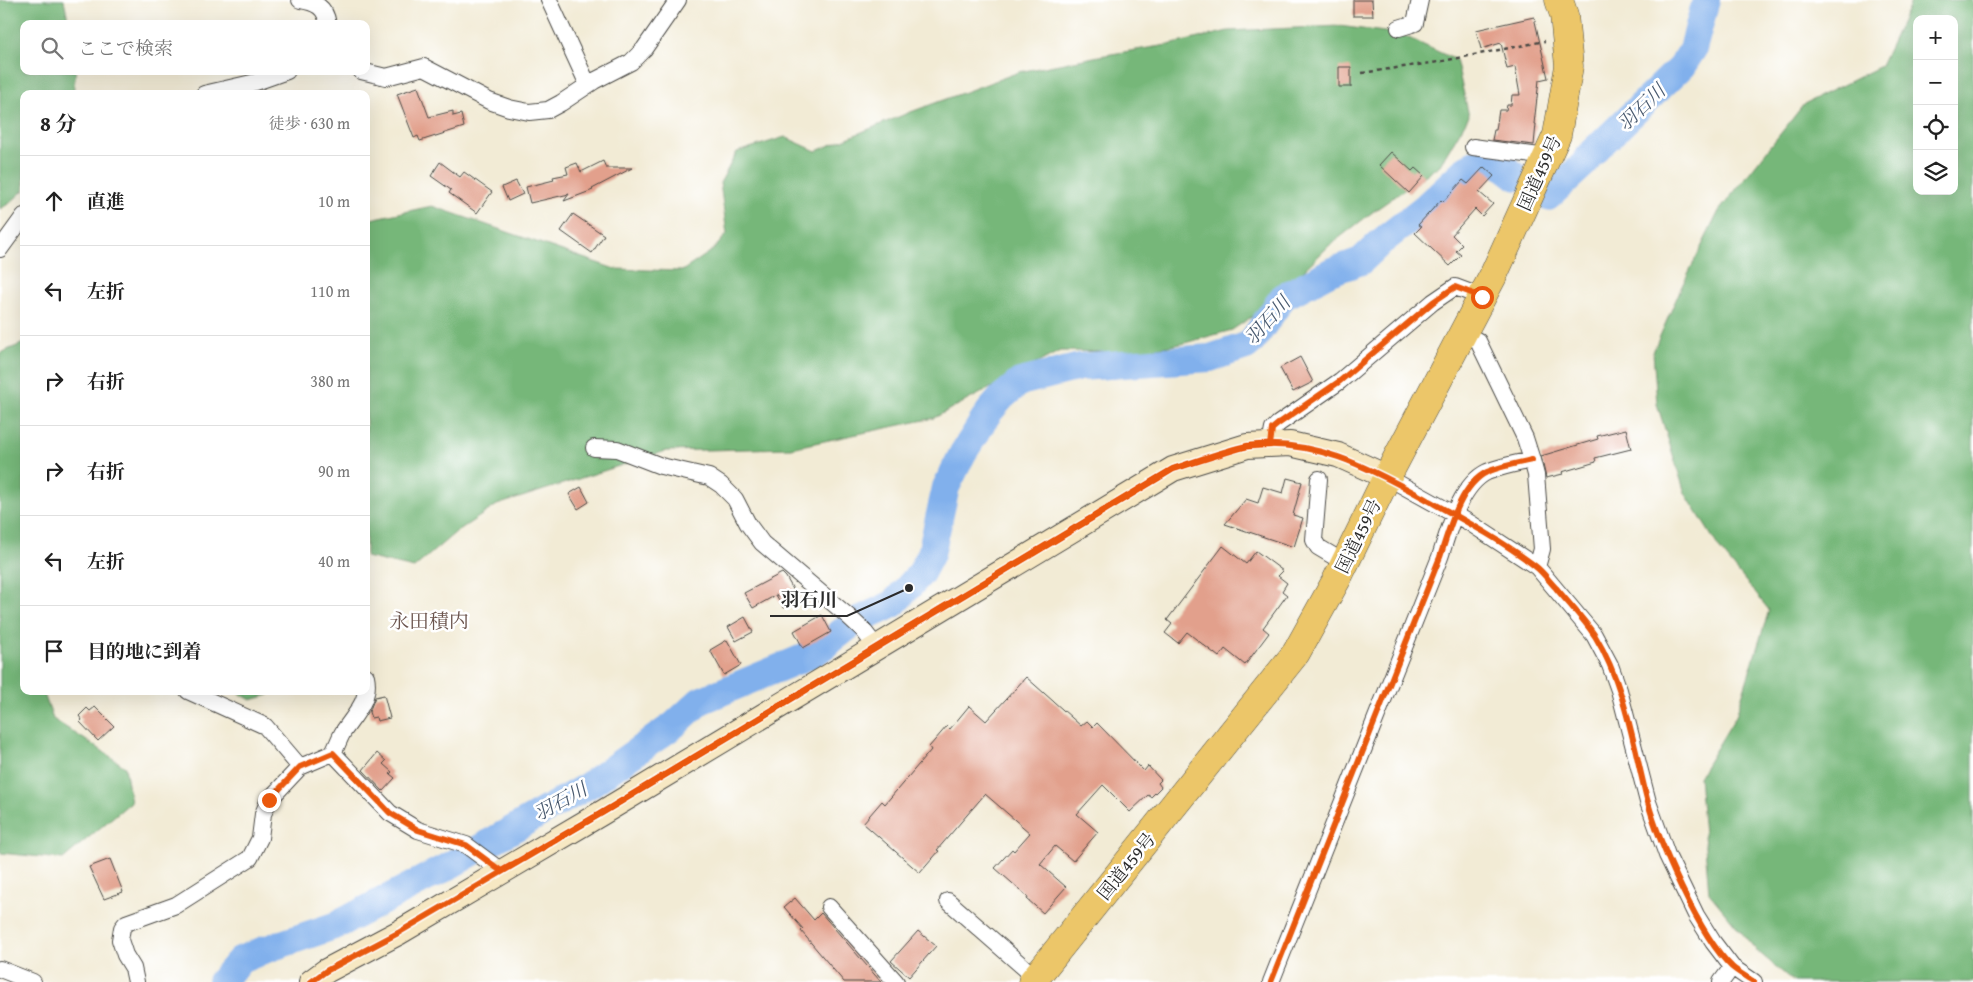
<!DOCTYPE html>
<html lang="ja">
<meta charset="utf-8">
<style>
:root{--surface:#fff;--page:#f2f2f2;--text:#222;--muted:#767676;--line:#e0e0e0}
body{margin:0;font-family:"Gentium Book Plus","Noto Serif JP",serif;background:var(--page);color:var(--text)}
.controls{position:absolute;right:15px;top:15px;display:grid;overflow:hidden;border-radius:10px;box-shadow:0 5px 20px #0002}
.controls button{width:45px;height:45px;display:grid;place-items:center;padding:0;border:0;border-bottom:1px solid var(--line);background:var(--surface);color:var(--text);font:25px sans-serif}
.stop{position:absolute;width:15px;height:15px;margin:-11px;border:4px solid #ea580c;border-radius:50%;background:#fff}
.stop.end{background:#ea580c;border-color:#fff;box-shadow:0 1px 5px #0008}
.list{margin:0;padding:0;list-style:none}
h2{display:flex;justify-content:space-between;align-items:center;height:65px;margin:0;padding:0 20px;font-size:21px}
h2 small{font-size:16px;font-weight:400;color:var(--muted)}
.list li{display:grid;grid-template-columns:32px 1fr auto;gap:15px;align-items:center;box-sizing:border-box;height:90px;padding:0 20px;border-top:1px solid var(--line)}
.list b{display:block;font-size:19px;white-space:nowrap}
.list em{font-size:16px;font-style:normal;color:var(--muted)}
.icon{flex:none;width:28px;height:28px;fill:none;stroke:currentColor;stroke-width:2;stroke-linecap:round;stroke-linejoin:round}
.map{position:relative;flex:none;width:1973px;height:982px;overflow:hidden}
.search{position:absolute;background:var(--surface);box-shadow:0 5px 20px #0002;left:20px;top:20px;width:350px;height:55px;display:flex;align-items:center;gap:12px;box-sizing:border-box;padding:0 18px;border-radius:10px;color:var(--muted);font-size:19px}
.panel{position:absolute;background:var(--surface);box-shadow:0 5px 20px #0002;left:20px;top:90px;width:350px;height:605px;border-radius:10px}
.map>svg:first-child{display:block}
.forest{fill:#76b779;stroke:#507152;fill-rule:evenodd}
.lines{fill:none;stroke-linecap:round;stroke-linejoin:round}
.river{stroke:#81b0ec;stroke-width:28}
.building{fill:#e2a08c}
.street-casing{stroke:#494844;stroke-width:18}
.secondary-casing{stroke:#494844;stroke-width:26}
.highway-casing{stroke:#494844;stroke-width:29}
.path{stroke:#494844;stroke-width:2.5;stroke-dasharray:4 4;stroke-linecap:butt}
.street{stroke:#fff;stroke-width:16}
.secondary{stroke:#f7e8c3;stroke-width:24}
.highway{stroke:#ecc669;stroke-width:28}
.cycleway-casing{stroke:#fff;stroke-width:9}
.cycleway{stroke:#e8590c;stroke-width:6}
.route{stroke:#ea580c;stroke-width:6}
.labels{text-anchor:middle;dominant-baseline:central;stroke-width:5;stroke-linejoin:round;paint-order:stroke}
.street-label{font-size:18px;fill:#2b2b2b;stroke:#fff}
.water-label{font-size:19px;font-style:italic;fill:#495a6f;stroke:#fff}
.quarter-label{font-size:20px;fill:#6b544d;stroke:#fff}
.leader{fill:none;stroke:#2b2b2b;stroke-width:2}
.callout-dot{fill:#2b2b2b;stroke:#fff;stroke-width:2}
.callout-label{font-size:19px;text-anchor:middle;font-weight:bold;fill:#2b2b2b;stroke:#fff;stroke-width:5;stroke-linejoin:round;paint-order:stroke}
</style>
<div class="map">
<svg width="1973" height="982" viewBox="0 0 1973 982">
<rect width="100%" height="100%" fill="#fff"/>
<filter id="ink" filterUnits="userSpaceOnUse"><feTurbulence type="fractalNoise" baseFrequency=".02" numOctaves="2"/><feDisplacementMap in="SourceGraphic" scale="10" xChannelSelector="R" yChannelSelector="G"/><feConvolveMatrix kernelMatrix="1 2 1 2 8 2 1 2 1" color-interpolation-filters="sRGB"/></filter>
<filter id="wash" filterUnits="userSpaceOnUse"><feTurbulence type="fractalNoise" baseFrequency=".0096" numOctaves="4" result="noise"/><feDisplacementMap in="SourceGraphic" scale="20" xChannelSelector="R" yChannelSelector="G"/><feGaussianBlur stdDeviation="1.12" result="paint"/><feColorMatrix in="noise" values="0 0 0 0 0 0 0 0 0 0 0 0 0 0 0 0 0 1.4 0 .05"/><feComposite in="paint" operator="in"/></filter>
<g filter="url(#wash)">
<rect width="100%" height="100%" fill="#f2ebd5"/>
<path class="forest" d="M 0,0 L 64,0 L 69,24 L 24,24 L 24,71 L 76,71 L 73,94 L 24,94 L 24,190 L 10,203 L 0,209 Z
M 1912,0 L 1973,0 L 1973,982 L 1794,982 L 1756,950 L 1709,893 L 1699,777 L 1736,716 L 1769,610 L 1721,551 L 1685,493 L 1657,404 L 1653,352 L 1681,288 L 1719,211 L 1804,104 L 1881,66 ZM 1917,19 L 1954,19 L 1954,191 L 1917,191 Z
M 1339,26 L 1400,34 L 1456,60 L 1469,116 L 1440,165 L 1374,211 L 1330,245 L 1262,310 L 1232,330 L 1181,344 L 1132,352 L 1060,351 L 934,418 L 791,448 L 666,451 L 497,505 L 456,532 L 414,568 L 366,557 L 366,220 L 432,206 L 615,269 L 682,271 L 713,250 L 727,234 L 720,183 L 737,152 L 785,137 L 816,151 L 908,113 L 1019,72 L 1099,56 L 1173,44 L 1228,31 Z
M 24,343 L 24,691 L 43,691 L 53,719 L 101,750 L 125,767 L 131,802 L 63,859 L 0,853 L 0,353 Z
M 235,691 L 272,691 L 269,695 L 251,700 Z"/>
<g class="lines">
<path class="river" d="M 1548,197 L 1585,163 L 1588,157 L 1682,66 L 1693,49 L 1706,0
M 221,982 L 240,960 L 264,950 L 337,925 L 449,866 L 589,785 L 674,725 L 700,701 L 815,653 L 853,623 L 893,604 L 921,573 L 931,554 L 946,487 L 963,453 L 989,412 L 1002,397 L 1020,382 L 1080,367 L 1210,358 L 1246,346 L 1253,340 L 1283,297 L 1330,272 L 1361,261 L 1381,242 L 1424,208 L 1467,168 L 1483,160 L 1496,161 L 1517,177"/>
</g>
<g id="blocks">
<path class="building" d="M 1353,0 L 1372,0 L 1373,16 L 1353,16 Z
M 1534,17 L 1548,78 L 1539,80 L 1534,124 L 1536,124 L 1534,145 L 1492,140 L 1494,130 L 1496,130 L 1499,110 L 1506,110 L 1507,105 L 1511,105 L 1512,95 L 1520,95 L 1515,67 L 1507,69 L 1501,43 L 1481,49 L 1476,30 Z
M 1339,67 L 1351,67 L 1351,87 L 1339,87 Z
M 418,87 L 429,117 L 453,111 L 453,116 L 461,114 L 464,127 L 420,141 L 418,136 L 414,138 L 397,94 Z
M 1391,152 L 1412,171 L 1415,168 L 1424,176 L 1409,193 L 1379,165 Z
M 603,161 L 606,168 L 632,168 L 592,189 L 593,190 L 564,201 L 569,194 L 530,203 L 526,187 L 554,180 L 553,177 L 568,174 L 566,167 L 577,163 L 581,172 Z
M 440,162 L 460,177 L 464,172 L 492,192 L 477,213 L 449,193 L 451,190 L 431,176 Z
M 1484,167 L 1494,176 L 1479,192 L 1493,204 L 1482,216 L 1475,209 L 1452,235 L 1462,245 L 1456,251 L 1461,255 L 1450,266 L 1415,233 L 1421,227 L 1418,225 L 1441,200 L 1443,202 L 1463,180 L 1468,184 Z
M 516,181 L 523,194 L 508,201 L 502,187 Z
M 573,214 L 604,235 L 592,253 L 561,231 Z
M 1300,357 L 1313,382 L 1293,392 L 1280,368 Z
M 1626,429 L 1631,449 L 1595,458 L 1596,462 L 1562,472 L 1563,474 L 1546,478 L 1541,456 L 1598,439 L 1597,436 Z
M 1287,478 L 1302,482 L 1293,515 L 1303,518 L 1294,547 L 1225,524 L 1246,499 L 1258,503 L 1263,487 L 1283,493 Z
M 581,487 L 589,502 L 578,509 L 569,494 Z
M 1223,546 L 1246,564 L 1256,551 L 1283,571 L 1278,576 L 1287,583 L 1282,591 L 1287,595 L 1263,628 L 1269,633 L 1245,665 L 1225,649 L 1219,657 L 1187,632 L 1178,643 L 1165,633 L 1172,624 L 1167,620 Z
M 782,573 L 786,577 L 799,600 L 784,608 L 776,595 L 753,608 L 744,593 Z
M 822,615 L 831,632 L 803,648 L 794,631 Z
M 745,617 L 753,632 L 736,641 L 728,627 Z
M 727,640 L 741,665 L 724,675 L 710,650 Z
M 1026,677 L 1081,726 L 1087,721 L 1093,727 L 1097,723 L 1144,771 L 1148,766 L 1161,780 L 1158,783 L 1161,787 L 1151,797 L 1148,795 L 1130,812 L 1103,785 L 1077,814 L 1098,832 L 1073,861 L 1055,846 L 1040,864 L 1066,887 L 1043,913 L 1027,899 L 1028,897 L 995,868 L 1012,849 L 1014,851 L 1030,833 L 985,794 L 937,850 L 939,851 L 920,873 L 863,823 L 882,801 L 885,804 L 931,750 L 929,747 L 947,726 L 950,729 L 969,706 L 986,721 Z
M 384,695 L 390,718 L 377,721 L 376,717 L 371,718 L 369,712 L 375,697 Z
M 95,707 L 114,726 L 98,741 L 80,722 L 82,720 L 79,716 L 87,708 L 90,711 Z
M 377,753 L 386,761 L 383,764 L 392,772 L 390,774 L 395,778 L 383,791 L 363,770 Z
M 110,859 L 123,892 L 104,899 L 89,867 Z
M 795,898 L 814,920 L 821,913 L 881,982 L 844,982 L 801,931 L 803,929 L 784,907 Z
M 918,931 L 936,946 L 909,977 L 891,961 Z"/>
</g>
</g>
<g filter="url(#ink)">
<use href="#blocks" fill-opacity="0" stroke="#494844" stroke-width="1"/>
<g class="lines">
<g class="street-casing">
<path id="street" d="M 300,0 C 316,3 325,6 328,24
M 549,0 L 588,85
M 1399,28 L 1415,23 L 1420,0
M 361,71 L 386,77 L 424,67 L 489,101 L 509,108 L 529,112 L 548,110 L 561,103 L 594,81 L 631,62 L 644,49 L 678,0
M 204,94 L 256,82 L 287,71
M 1473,147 L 1547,157
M 0,249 L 24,216
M 1463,332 L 1478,341 L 1525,438 L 1532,460 L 1536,475 L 1542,549 L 1537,567
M 1270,445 L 1273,429 L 1278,424 L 1340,381 L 1433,302 L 1455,287 L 1482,297
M 594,448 L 617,449 L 661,466 L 709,477 L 721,485 L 735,499 L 748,524 L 762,543 L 848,616 L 863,630 L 877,648
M 1387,477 L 1470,523 L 1537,567 L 1594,635 L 1610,665 L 1619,690 L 1648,802 L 1667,855 L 1696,915 L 1713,942 L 1732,967 L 1754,982
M 1319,479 L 1314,540 L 1318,547 L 1345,563
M 188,691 L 265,726 L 300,767
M 333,753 L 390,813 L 418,830 L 466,845 L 501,871
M 948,901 L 1036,978 L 1042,982
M 829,907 L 896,982
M 0,969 L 33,982
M 136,982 L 133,968 L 125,955 L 120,940 L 122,928 L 126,923 L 176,905 L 250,858 L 260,838 L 263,814 L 269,800 L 300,767 L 333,753 C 337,746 339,739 343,732 C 355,714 371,699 366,676
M 1271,982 L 1440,557 C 1449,530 1460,485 1487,472 C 1501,466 1518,463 1532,460
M 1721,982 L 1732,967"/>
</g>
<g class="secondary-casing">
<path id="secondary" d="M 311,982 L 326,971 L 398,933 L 600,814 L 1173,469 L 1247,446 L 1290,444 L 1338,455 L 1387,477"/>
</g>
<g class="highway-casing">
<path id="highway" d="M 1032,982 L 1296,653 L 1337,579 L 1387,477 L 1493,276 L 1557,135 L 1569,66 L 1564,15 L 1559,0"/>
</g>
<path class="path" d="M 1362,73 L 1438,62 L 1545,41"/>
<use href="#street" class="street"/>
<use href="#secondary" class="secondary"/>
<use href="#highway" class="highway"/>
<g class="cycleway-casing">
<path id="cycleway" d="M 311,982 L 326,971 L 398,933 L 600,814 L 1173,469 C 1195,462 1227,449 1249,446 C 1312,438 1368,467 1422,497 C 1460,518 1500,539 1535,566 C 1543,572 1549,581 1556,588 C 1569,604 1584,619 1595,636 C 1625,685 1633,744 1647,799 C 1659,843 1699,936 1732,967 C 1739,973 1747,977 1754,982
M 1271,982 L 1440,557 C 1449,530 1460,485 1487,472 C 1501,466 1518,463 1532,460"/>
</g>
<use href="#cycleway" class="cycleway"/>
</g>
</g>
<g class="lines" filter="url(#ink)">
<path class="route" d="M 269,800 L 300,767 L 333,753 L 390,813 L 418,830 L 466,845 L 501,871 L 600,814 L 1173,469 L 1247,446 L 1270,445 L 1272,429 L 1278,424 L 1340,381 L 1433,302 L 1455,287 L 1482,297"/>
</g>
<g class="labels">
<g class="street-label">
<text transform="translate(1539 173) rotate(-66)">国道459号</text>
<text transform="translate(1358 536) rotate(-64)">国道459号</text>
<text transform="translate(1126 866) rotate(-51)">国道459号</text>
</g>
<g class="water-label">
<text transform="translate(1641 107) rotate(-44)">羽石川</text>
<text transform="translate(1267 320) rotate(-48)">羽石川</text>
<text transform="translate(560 801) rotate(-29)">羽石川</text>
</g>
<g class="quarter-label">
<text x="429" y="620">永田積内</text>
</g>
</g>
<path class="leader" d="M909 588L847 616H770"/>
<circle class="callout-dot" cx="909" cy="588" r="5"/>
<g class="callout-label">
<text x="809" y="606">羽石川</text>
</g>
</svg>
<div class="controls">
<button>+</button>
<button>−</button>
<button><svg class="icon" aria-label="locate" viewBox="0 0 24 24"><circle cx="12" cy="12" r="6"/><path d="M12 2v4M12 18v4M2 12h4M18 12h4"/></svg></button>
<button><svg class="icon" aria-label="layers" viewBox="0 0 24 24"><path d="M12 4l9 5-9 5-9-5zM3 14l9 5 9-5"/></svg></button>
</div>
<div class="stop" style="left:1482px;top:297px"></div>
<div class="stop end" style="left:269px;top:800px"></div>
<div class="search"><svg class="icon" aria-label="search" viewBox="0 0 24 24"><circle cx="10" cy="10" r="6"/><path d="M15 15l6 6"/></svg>ここで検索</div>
<section class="panel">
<h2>8 分<small>徒歩 · 630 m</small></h2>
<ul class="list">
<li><svg class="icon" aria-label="ahead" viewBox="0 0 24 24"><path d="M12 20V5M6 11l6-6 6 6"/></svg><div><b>直進</b></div><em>10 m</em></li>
<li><svg class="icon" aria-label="left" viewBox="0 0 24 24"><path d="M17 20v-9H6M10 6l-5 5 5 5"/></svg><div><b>左折</b></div><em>110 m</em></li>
<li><svg class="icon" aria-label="right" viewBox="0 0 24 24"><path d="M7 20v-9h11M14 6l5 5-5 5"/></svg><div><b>右折</b></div><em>380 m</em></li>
<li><svg class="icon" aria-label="right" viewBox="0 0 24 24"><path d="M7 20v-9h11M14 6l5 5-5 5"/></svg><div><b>右折</b></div><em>90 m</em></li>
<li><svg class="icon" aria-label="left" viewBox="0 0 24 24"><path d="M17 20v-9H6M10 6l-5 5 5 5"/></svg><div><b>左折</b></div><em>40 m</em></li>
<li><svg class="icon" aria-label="arrive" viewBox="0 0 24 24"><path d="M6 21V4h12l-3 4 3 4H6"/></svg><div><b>目的地に到着</b></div></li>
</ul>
</section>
</div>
